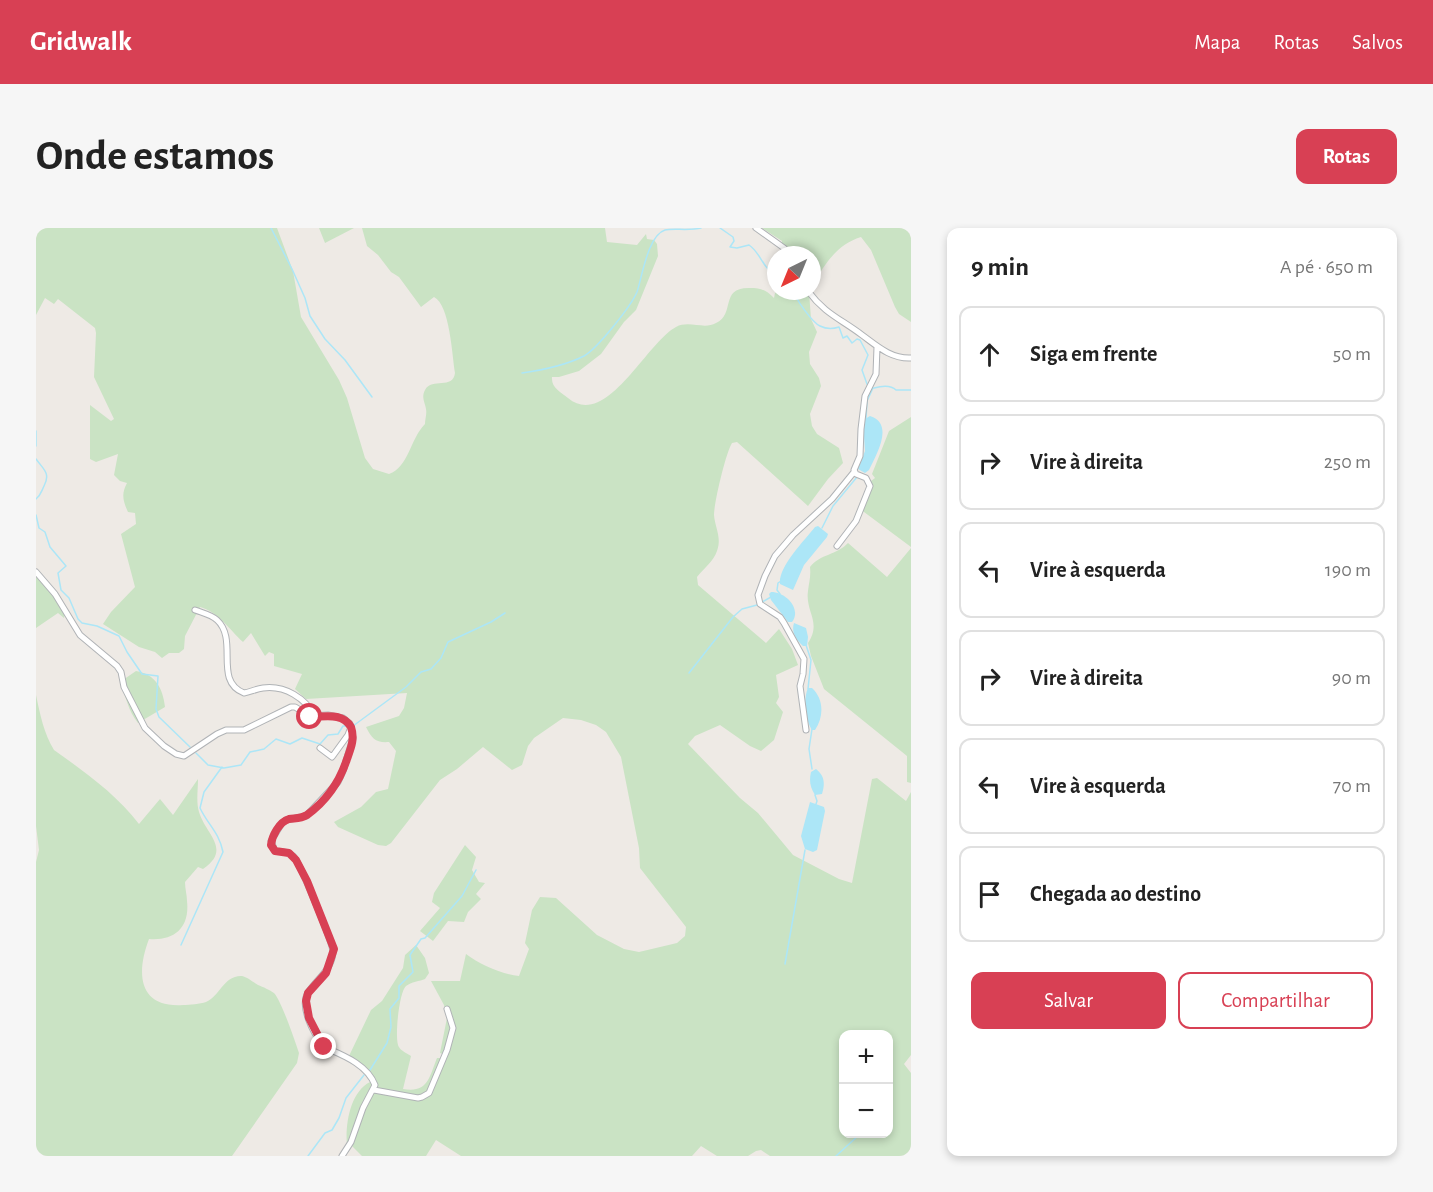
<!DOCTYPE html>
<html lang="pt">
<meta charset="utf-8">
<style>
:root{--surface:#fff;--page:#f6f6f6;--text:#222;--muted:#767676;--line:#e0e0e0;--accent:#d84054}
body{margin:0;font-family:"Alegreya Sans",sans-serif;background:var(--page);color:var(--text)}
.controls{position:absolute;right:18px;bottom:18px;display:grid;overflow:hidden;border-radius:12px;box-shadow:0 3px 9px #0003}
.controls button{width:54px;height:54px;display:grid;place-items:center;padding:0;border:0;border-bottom:2px solid var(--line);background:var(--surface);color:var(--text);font:30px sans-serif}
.compass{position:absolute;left:731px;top:18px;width:54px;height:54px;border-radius:50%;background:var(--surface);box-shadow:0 3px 9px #0003;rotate:223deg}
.stop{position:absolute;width:18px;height:18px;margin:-14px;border:4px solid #d84054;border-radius:50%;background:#fff}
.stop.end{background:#d84054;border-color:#fff;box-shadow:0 2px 6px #0008}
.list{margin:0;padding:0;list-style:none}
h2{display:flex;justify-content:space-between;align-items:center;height:78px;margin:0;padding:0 24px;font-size:26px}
h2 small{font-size:20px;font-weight:400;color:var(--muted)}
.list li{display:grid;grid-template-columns:39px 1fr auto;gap:18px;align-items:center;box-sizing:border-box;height:96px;margin:0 12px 12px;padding:0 12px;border:2px solid var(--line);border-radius:12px}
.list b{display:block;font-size:22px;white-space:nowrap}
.list em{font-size:20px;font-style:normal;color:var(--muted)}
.actions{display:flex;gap:12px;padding:18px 24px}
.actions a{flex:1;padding:14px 0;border:2px solid var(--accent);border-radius:12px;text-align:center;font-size:21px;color:var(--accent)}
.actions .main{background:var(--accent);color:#fff}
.icon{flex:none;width:33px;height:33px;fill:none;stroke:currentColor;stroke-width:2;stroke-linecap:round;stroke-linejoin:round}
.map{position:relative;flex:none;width:875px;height:928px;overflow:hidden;border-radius:12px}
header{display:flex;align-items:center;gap:36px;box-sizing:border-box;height:84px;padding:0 30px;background:var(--accent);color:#fff}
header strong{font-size:28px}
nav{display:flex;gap:33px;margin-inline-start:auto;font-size:21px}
.intro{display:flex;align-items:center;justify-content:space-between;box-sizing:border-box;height:144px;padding:0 36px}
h1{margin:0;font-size:42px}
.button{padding:15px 27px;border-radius:12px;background:var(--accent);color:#fff;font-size:21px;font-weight:700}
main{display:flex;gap:36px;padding:0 36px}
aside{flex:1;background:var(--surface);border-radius:12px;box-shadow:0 3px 9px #0003}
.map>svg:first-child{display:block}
.green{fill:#cae3c4;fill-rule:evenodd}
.water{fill:#ace6f7}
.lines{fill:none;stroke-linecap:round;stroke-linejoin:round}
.stream{stroke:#ace6f7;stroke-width:1.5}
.minor-casing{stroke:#b0b3b6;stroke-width:7}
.minor{stroke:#fff;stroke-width:5}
.route{stroke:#d84054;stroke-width:8}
</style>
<header>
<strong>Gridwalk</strong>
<nav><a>Mapa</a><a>Rotas</a><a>Salvos</a></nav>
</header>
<div class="intro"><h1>Onde estamos</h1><a class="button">Rotas</a></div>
<main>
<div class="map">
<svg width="875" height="928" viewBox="0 0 875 928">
<rect width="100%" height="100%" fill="#eeeae5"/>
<path class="green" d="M 0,0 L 241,0 L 257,43 L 265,89 L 303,152 L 311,170 L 329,230 L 337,241 L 353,246 C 373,239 374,211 389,196 C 389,191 391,186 390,181 C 389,174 385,170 389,162 C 396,149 417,162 419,145 C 416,127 414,77 398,69 L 385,79 L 363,49 L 355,44 L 342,27 L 331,18 L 326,0 L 569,0 L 571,14 L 601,17 L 610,6 L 611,11 L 618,12 L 621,16 L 622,28 L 600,82 L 588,94 L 565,126 L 543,143 L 523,149 L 516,149 C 515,160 525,164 532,170 C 570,202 610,115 640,99 C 653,92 668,102 680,95 C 700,86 683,59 714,60 C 725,60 730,62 738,70 L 740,60 L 740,63 L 773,63 L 775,91 L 781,104 L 773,124 L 774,136 L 783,150 L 785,158 L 774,186 L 776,198 L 781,206 L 803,220 L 807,235 L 792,251 L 772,278 L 701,214 L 696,215 C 690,224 678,275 678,287 C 679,300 686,309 681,323 C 677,334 668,340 661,349 L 662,357 L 730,415 L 743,401 L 756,421 L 762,437 L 740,447 L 743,469 L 740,475 L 747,484 L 738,512 L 725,523 L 714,518 L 684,497 L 659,508 L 652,516 L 704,570 L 722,585 L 757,627 L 803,651 L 816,655 L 836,551 L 841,550 L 870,573 L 875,564 L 875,827 L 868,836 L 875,845 L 875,928 L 734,928 L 725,922 L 720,923 L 712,928 L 681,928 L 665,918 L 656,928 L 425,928 L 400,912 L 390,928 L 326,928 L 316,918 L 311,917 C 309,897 314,864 334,854 L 332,849 L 313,828 L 335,782 L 346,773 L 367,740 L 369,727 L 380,717 L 389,730 L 393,745 L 389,751 C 384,753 375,754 370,758 C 363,764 358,812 363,819 C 365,823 371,825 375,828 L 367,861 C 392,865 393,850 401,830 L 406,830 L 407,826 L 404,825 L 411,790 L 408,777 L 395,753 L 424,753 L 430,726 C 444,737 466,746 483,748 L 493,721 L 489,715 L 496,682 L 504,669 L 520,670 L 561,707 L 588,721 L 603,724 L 641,715 L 649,708 L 650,699 L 604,640 L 603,620 L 585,529 L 570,504 L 560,497 L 545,492 L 527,490 L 498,510 L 492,518 L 486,537 L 476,542 L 447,519 L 421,541 L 404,552 L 355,615 L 350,618 L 342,617 L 302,599 L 298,594 L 325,579 L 340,564 L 352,561 L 360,523 L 353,514 C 340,515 336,511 330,499 L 363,488 L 368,480 L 371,465 L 270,471 L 259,461 L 266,446 L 238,438 L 238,426 L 233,424 L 229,428 L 215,405 L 207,414 C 194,402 181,383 164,379 L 149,408 L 148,421 L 143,425 L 133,425 L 126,430 L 119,424 L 103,419 L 67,396 L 75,384 L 99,359 L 85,306 L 100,296 L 99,285 L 92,284 C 87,273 85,266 91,255 L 84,253 L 78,247 L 82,226 L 60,234 L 54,231 L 54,177 L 75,193 L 78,191 L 58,149 L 60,105 L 59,100 L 22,71 L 18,76 L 9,70 L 0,87 ZM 808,806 L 852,806 L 852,906 L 808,906 Z
M 283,0 L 318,0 L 289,15 Z
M 726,0 L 875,0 L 875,94 L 863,86 L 859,79 L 835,22 L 825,9 C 800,17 789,36 776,58 L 776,27 L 745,27 L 746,13 Z
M 875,189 L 875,319 L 824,281 L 835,253 L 839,250 L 836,246 L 853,203 Z
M 812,315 L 851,349 L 875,320 L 875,555 L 871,554 L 871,528 L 788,461 L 775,428 L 772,415 C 786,394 769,384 772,363 C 773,354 775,349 774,339 C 784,326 801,327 812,315 Z
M 0,349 L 16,362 L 29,384 L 28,390 L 22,385 L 0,400 Z
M 100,443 C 119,446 127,460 129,479 L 102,495 C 92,483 90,468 84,454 Z
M 0,467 C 4,486 8,506 18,522 C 49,544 80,566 103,596 L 124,571 L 137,587 L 162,551 C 162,562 160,574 163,584 C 170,607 196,621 167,641 L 162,639 L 149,654 C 149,661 151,667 151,673 C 154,700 138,713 113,711 C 100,745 102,780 147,777 C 154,777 164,776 170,774 C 184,768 188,747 206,748 C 211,749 217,754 222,757 C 227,759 234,762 238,765 C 245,772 259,813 263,825 L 261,835 L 196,928 L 0,928 L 0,634 L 3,622 L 0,598 Z
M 429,617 L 440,629 L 436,642 L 443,654 L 449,655 L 440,666 L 445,671 L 432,684 L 428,694 L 412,693 L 397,713 L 384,703 L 404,680 L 396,674 L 398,665 Z"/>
<path class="water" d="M 834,188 C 859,196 840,227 833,242 L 829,245 L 822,241 L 829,223 L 827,194 L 829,191 Z
M 782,298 L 792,306 L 791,309 L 768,337 L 757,362 L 744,356 C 742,339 768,313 779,299 Z
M 735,364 C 750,364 766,381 756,394 L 752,394 L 735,372 L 733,366 Z
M 758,395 L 770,400 L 772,409 L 771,418 L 767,418 C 760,412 755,404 758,395 Z
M 772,460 L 776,460 C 788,471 788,489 779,502 L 776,502 C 769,492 767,471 772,460 Z
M 780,541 C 789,548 789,556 786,566 L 779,567 C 774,559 773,553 775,544 Z
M 774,574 L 788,579 L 789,583 L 781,622 L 777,624 L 769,621 L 765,608 Z"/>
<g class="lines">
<path class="stream" d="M 235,0 L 256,41 L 269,70 L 274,88 L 289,111 L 309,132 L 336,169
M 684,0 L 697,9 L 698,13 L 694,19 L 701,20 L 713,17 C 725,25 726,40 740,47
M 758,63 C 759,71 777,95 784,98 C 790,101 797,101 803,99 L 807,110 L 811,108 L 816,115 L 821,111 L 824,112 L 832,127 L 826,142 L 831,156
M 486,145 C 507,142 530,137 548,128 C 562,120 595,78 601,64 C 606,49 612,7 629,2 C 637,0 654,3 665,0
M 838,160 C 845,158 855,157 860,162 L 875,162
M 830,191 L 831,173 L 837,160
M 0,203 L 0,218
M 0,231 C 7,241 15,245 8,258 C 5,264 5,267 0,271
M 0,287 L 3,300 L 9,304 L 14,319 L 30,338 L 22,345 L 25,362 L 33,370 L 42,391 L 46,395 L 61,398 L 83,408 L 91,424 L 106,446 L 122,448 L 120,481 L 123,489 L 154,519
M 786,300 L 797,278 L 821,249
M 744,366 L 741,362 L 742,355 L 745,353
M 726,374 L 735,369
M 770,417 L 775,432 L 772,461
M 653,445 L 697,389 L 706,381 L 721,377
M 317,498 L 370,459 L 385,444 L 395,441 L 405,430 L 412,414 L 455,394 L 469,385
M 776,501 L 773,521 L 776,541
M 160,525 L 172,537 L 188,540 L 205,537 L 214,524 L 228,521 L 240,511 L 254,516 L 266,510 L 284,516 L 292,507 L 302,506 L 307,498 L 312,498
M 779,567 L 781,573 L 780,576
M 145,717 L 187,624 C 183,604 172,597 164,580 L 168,564 L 186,539
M 749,736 L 769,622
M 334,842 L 351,815 L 355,799 L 354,781 L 363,770 L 363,758 L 377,744 L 374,727 L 385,711 L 389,710 L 426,668 L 440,642
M 272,928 L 289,905 L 296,902 L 303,890 L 310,870 L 328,847
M 800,928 L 824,906"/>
<g class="minor-casing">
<path id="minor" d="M 720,0 L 748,20 L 754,27
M 772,63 C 789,86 805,91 826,107 C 841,118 855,131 875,130
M 801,318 L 820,293 L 834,258 L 830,250 L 820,246 L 818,242 L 824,228 L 825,201 L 829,168 L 840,146 L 841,119
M 0,344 L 19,366 L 44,407 L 81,438 L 85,444 L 88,459 L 109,500 L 128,518 L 140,526 L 148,528 L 181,506 L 190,502 L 208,502 L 255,479 L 259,479 L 274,488 L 292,487 L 307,490 L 314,496 L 317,510 L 307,543 L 302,554 L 270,588 L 250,592 L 246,595 L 235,613 L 239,623 C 245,624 252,623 257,628 C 264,634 298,718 297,725 C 295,742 282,750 273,763 C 262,778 278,806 288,819 C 306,827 331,836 339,857 L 327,880 L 315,914 L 306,928
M 159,382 C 167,385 176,387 181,392 C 203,412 177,453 208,465 C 214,464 220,461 227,460 C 249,457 269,470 280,489
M 770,502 L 764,458 L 767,446 L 768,431 L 748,395 L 744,389 L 724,376 L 722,367 L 729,348 L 739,328 L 757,307 L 796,271 L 818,244
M 284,520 L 296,529 L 312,507 L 315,499
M 338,862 L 382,870 L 386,869 L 393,865 L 411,822 L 417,800 L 411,781"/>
</g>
<use href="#minor" class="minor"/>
</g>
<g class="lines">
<path class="route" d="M 274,489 C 289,489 306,484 315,499 C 319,511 315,520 311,531 C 304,553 290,573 271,587 C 264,591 259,590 253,591 C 243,594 236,608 235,617 L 239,623 L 253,625 L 260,632 L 271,653 L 298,721 L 290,745 L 272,765 L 270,773 L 273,790 L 288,819"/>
</g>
</svg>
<div class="controls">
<button>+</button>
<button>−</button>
</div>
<svg class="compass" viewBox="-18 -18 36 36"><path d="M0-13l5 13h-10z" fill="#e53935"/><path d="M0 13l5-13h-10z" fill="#767676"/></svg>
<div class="stop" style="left:274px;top:489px"></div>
<div class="stop end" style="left:288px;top:819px"></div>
</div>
<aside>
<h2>9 min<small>A pé · 650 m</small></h2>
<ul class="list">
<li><svg class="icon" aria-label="ahead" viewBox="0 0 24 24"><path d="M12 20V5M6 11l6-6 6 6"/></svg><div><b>Siga em frente</b></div><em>50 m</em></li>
<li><svg class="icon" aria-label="right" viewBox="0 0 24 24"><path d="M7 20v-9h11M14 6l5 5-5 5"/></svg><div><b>Vire à direita</b></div><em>250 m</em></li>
<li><svg class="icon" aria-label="left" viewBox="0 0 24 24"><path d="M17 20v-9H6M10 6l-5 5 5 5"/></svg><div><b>Vire à esquerda</b></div><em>190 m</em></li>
<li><svg class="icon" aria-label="right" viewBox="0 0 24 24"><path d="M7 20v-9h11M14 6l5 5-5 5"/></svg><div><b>Vire à direita</b></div><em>90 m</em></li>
<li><svg class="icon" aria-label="left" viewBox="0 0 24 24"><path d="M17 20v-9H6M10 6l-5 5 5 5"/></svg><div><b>Vire à esquerda</b></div><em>70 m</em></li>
<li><svg class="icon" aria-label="arrive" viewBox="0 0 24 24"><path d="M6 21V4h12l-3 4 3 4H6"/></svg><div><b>Chegada ao destino</b></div></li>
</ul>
<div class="actions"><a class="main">Salvar</a><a>Compartilhar</a></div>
</aside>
</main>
